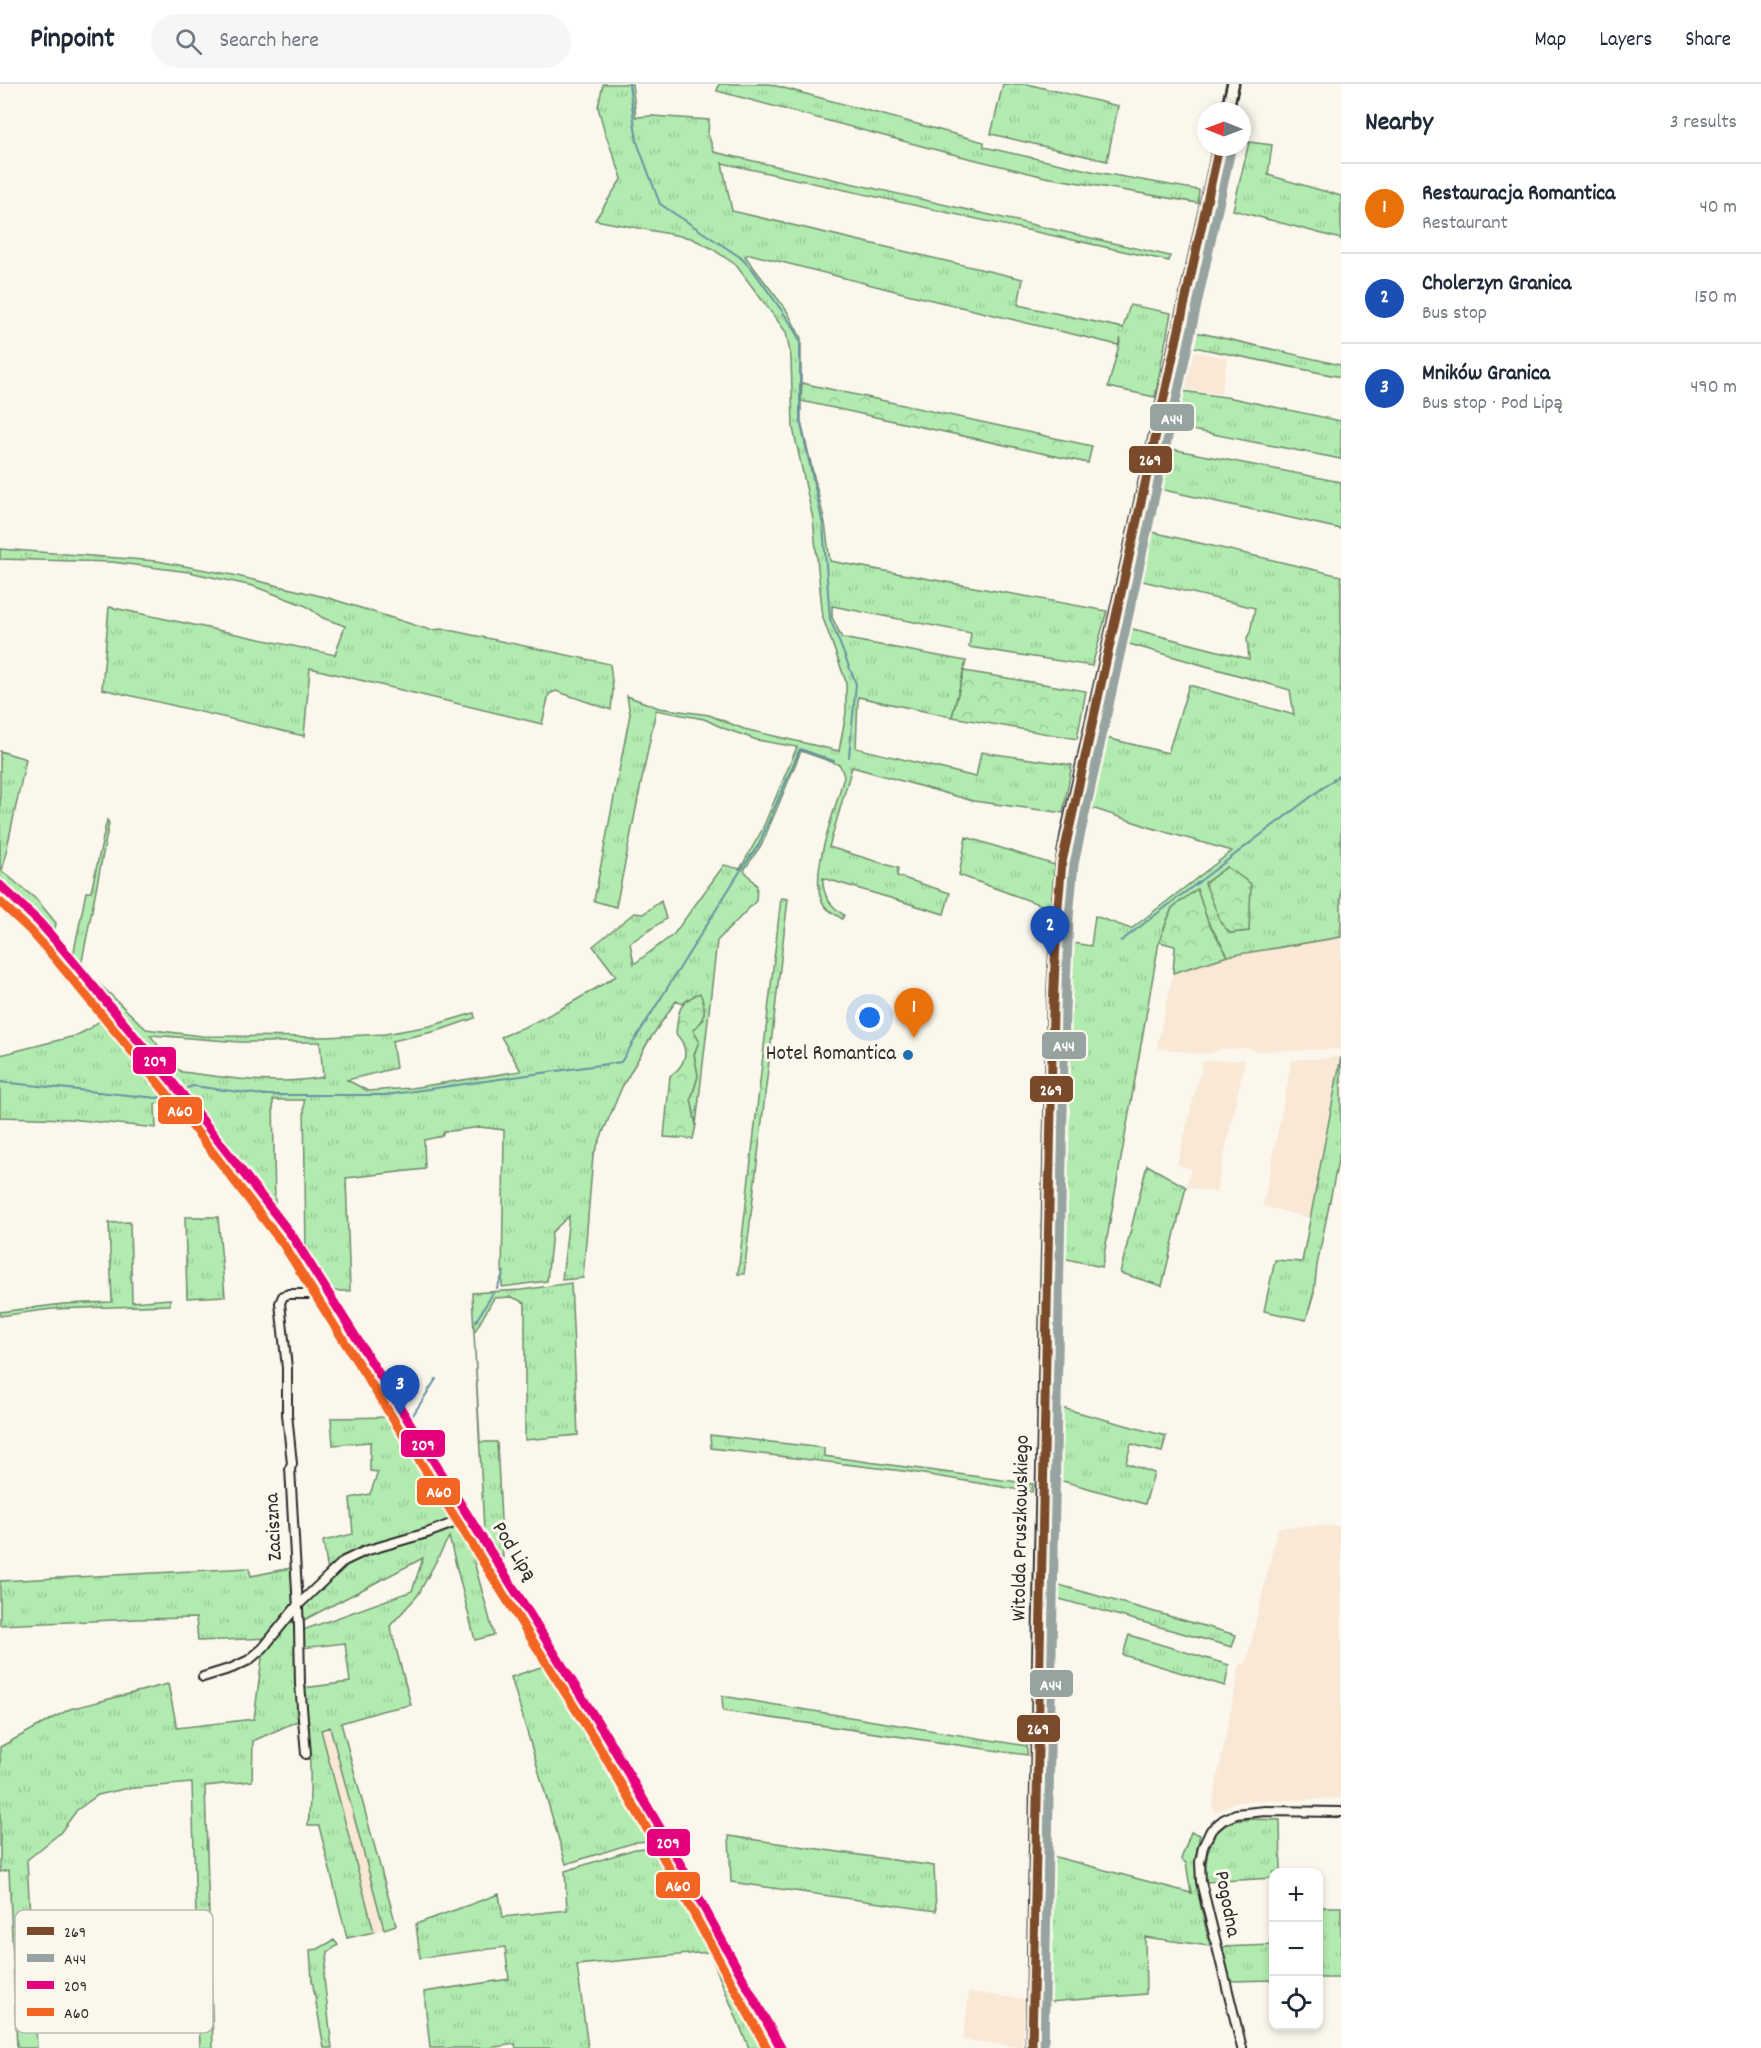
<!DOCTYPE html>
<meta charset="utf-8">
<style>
:root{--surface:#fff;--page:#f6f6f7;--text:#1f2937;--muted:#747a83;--line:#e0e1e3;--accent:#111827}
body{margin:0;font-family:Dekko,sans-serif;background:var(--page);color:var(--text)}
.controls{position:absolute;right:18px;bottom:18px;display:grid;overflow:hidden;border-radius:12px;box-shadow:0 3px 9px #0003}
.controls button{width:54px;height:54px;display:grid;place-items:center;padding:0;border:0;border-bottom:2px solid var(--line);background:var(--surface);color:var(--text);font:30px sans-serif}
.compass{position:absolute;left:1197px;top:18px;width:54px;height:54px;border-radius:50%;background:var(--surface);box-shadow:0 3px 9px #0003;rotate:271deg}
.you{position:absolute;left:870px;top:934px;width:21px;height:21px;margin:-15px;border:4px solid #fff;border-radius:50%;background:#1a73e8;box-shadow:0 0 0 9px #1a73e833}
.badge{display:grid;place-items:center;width:39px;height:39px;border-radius:50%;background:var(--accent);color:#fff;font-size:20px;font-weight:700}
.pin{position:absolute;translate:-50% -50px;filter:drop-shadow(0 2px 3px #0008)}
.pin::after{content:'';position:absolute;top:32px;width:21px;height:18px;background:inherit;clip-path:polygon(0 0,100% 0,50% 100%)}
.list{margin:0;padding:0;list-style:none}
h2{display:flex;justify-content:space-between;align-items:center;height:78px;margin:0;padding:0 24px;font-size:26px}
h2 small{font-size:20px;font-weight:400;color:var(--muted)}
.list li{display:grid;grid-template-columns:39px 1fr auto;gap:18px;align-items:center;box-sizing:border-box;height:90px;padding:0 24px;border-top:2px solid var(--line)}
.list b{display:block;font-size:22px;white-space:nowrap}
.list p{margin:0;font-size:20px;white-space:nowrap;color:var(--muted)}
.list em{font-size:20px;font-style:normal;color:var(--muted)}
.icon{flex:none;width:33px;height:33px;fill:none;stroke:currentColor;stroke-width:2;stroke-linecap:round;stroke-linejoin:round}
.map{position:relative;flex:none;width:1341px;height:1964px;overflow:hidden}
header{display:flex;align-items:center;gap:36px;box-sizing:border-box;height:84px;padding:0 30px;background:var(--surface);border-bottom:2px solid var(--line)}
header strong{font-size:28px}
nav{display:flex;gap:33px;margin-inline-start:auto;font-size:21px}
.search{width:420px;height:54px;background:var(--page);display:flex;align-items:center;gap:15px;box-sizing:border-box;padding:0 21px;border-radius:33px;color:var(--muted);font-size:22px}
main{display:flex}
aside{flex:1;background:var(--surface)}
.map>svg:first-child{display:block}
.built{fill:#f8e8d5}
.grass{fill:url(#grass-tufts);stroke:#6e8b6d;stroke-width:1.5;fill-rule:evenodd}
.forest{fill:url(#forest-crowns);stroke:#6e8b6d;stroke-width:1.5}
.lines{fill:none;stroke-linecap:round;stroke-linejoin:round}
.stream{stroke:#6892a3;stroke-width:2}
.street-casing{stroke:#2b2b2b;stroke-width:12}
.secondary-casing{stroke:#2b2b2b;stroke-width:15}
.street{stroke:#fbf7ec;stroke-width:8}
.secondary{stroke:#fbf7ec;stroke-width:10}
.bus-1-casing{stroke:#fbf7ec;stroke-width:14}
.bus-2-casing{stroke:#fbf7ec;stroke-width:14}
.bus-3-casing{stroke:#fbf7ec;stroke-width:14}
.bus-4-casing{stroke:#fbf7ec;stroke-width:14}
.bus-1{stroke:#7a4b2a;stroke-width:9}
.bus-2{stroke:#97a3a0;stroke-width:9}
.bus-3{stroke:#e5007d;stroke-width:9}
.bus-4{stroke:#f26522;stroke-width:9}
.poi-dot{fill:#1f6fb2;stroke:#fbf7ec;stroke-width:2}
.labels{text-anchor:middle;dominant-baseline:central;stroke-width:6;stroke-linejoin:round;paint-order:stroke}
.poi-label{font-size:21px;fill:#2b2b2b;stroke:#fbf7ec;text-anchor:end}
.street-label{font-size:21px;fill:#2b2b2b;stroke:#fbf7ec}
.key{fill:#fbf7ec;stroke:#bdbab2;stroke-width:1.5}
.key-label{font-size:16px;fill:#2b2b2b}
.line-badge{stroke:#fbf7ec;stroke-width:2}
.badge-label{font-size:16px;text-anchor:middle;font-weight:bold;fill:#fff}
</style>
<header>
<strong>Pinpoint</strong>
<div class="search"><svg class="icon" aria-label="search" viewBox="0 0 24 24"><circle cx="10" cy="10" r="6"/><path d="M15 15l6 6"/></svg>Search here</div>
<nav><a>Map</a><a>Layers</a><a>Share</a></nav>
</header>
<main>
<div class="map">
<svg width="1341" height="1964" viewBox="0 0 1341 1964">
<defs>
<pattern id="grass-tufts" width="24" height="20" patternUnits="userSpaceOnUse" patternTransform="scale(1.5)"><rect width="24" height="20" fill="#b2ebaf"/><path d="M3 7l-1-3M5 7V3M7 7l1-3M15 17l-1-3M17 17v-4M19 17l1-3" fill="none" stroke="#99ca97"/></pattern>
<pattern id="forest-crowns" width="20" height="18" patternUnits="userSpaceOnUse" patternTransform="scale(1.5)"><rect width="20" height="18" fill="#b2ebaf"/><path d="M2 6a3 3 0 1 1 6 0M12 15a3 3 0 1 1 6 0" fill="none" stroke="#99ca97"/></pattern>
</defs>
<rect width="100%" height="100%" fill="#fbf7ec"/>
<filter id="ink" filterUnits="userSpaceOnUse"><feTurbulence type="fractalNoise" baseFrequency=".0167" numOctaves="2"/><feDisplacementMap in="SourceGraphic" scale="12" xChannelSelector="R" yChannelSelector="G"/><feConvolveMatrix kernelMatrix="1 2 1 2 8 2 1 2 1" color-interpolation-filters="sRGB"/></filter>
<g filter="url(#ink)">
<path class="built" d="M 1177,264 L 1227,274 L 1221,310 L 1169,303 Z
M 1341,851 L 1341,965 L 1257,967 L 1247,964 L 1220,965 L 1212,969 L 1201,970 L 1157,964 L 1173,889 L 1228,872 Z
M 1340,973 L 1310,1134 L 1263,1122 L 1292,976 Z
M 1245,976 L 1216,1108 L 1186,1103 L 1191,1085 L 1177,1080 L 1203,977 Z
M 1341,1442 L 1341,1714 L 1234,1718 L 1215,1728 L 1212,1722 L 1240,1580 L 1246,1580 L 1278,1443 Z
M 330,1642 L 384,1845 L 374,1848 L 321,1646 Z
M 969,1908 L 1025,1915 L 1022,1963 L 963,1956 Z"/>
<path class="grass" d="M 603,0 L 632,0 L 636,33 L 652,32 L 709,36 L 708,50 L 714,68 L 1170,172 L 1169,177 L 722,79 L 732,127 L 1023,195 L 1018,221 L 1123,244 L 1130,221 L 1171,229 L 1155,313 L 1108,303 L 1121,254 L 1118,261 L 907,210 L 750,170 L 745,172 L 787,227 L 801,254 L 801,338 L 825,439 L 830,477 L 1107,527 L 1092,582 L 969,563 L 971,549 L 832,522 L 832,533 L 842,554 L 966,577 L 952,633 L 858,613 L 856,664 L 976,693 L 981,668 L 1072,681 L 1063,729 L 973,717 L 852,683 L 829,763 L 898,784 L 897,792 L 950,809 L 944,830 L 823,794 C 822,810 830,822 844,831 L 842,835 C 837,831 828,827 824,821 C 806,793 837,724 844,692 L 840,681 L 801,667 L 762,760 L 744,786 L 757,802 L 756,817 L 717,857 L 696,1041 L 691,1015 L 698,992 L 694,970 L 699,957 L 693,946 L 703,936 L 695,911 L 682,920 L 676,917 L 648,958 L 622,1003 L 593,1072 L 583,1194 L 562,1196 L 569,1132 L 552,1148 L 547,1197 L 502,1203 L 504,1046 L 480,1043 L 444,1048 L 442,1052 L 424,1056 L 425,1085 L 346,1094 L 350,1207 L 334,1207 L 306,1167 L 304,1016 L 273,1016 L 275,1122 L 177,998 L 81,883 L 73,872 L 86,808 L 91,808 L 107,736 L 109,739 L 81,882 L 146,945 L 201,952 L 325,953 L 385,950 L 430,942 L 474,929 L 475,934 L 437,947 L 392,957 L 396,984 L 347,996 L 368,1007 L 411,1004 L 521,987 L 501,953 C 542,937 579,915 616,892 L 593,862 L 634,829 L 643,830 L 661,817 L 666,835 L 630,859 L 634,880 L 674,850 L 724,781 L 740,785 L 762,746 L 797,663 L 757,656 L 723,644 L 704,635 L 656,626 L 616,823 L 594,817 L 630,630 L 627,612 L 659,624 L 709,631 L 744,645 L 839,667 L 846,629 L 846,598 L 823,534 L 813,435 L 793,344 L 791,273 L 786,248 L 736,181 L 711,164 L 691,154 L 595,136 L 622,94 L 605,49 L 598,23 ZM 150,951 L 240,958 L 320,958 L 323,993 C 276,1002 229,994 182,988 L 174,982 Z
M 719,0 L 769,0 L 984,58 L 984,63 L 1096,88 L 1199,106 L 1198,119 L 1045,93 L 944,68 L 717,7 Z
M 1003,0 L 1027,0 L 1118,22 L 1107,77 L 991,50 Z
M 1249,58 L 1272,61 L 1268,91 L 1341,112 L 1341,155 L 1233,126 Z
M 1183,245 L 1341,281 L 1341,293 L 1179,260 Z
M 1168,305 L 1232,314 L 1341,337 L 1341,375 L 1161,340 Z
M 1156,362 L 1341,398 L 1341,445 L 1150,403 Z
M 1139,445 L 1341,492 L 1341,853 L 1228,872 L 1208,838 L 1197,806 L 1172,824 L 1159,858 L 1102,1183 L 1054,1172 L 1060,857 L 1091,862 L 1095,832 L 1131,845 L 1232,767 L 1155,745 L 1080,720 L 1094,651 L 1168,669 L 1189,601 L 1294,631 L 1290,606 L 1115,556 L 1121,542 L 1249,575 L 1247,554 L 1250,548 L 1255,524 L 1130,494 ZM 1227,783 L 1249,846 L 1249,847 L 1230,849 L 1205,799 Z
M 0,465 L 157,477 L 233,491 L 329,514 L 430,546 L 444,545 L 610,580 L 613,606 L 611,626 L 556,607 L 549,610 L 542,640 L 310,584 L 304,652 L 102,605 L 109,523 L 335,571 L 345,542 L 323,534 L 306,522 L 253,502 L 189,488 L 112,478 L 0,475 Z
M 0,667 L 26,675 L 2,787 L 37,816 L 56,839 L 54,851 L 19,814 L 0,797 Z
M 966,753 L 1055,781 L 1052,825 L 959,791 Z
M 108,930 L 173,1005 L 180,1015 L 155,1020 L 156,1044 L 70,1035 L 0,1033 L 0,971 L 75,952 L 89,945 Z
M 1341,973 L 1341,1062 L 1317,1181 L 1314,1208 L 1306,1236 L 1264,1227 L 1275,1176 L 1302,1178 Z
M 1147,1081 L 1186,1103 L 1162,1202 L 1120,1189 Z
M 185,1133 L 218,1133 L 225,1212 L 187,1214 Z
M 130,1138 L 132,1218 L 170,1215 L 170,1221 L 52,1225 L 0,1232 L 0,1228 L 63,1220 L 112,1218 L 109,1139 Z
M 571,1199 L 578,1351 L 525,1356 L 525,1219 L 512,1213 L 494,1214 L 474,1249 L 480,1358 L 497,1358 L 503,1475 L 484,1447 L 472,1209 L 521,1206 Z
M 1051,1321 L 1166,1352 L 1162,1368 L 1131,1360 L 1126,1379 L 1154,1389 L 1145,1420 L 1048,1393 Z
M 397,1333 L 444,1400 L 463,1433 L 346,1472 L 328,1488 L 323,1457 L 353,1450 L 350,1414 L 370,1410 L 378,1388 L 370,1387 L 370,1358 L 333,1361 L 331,1334 Z
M 710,1351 L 824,1364 L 824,1372 L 1033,1400 L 1032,1408 L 911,1388 L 711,1364 Z
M 467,1440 L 477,1453 L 469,1459 L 494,1551 L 475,1556 L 449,1453 L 418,1511 L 390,1542 L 411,1621 L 385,1626 L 341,1639 L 396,1841 L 384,1845 L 330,1643 L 321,1646 L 374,1848 L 347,1854 L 319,1742 L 308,1742 C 313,1693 309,1653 303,1604 L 350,1598 L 345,1559 L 302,1564 L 303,1546 L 412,1507 L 423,1474 L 302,1537 L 300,1524 L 346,1478 L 364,1470 L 426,1455 Z
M 249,1484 L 251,1492 L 291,1484 L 296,1521 L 268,1554 L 198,1557 L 196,1534 L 137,1535 L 0,1541 L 0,1497 Z
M 1045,1497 L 1236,1551 L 1232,1563 L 1045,1511 Z
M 289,1537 L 295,1537 L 297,1549 L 302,1635 L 253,1657 L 252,1697 L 205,1702 L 213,1964 L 200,1964 L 192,1699 L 124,1705 L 98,1711 L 77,1726 L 60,1749 L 27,1776 L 37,1964 L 17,1964 L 9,1786 L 0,1788 L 0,1663 L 70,1625 L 168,1600 L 177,1644 L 254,1635 L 263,1566 Z
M 1129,1551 L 1229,1581 L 1225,1602 L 1123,1571 Z
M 556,1578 L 660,1756 L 636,1758 L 566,1780 L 511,1593 Z
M 722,1612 L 1027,1662 L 1027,1671 L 723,1627 Z
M 1253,1735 L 1280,1736 L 1281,1788 L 1274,1788 L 1273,1794 L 1205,1798 C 1205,1775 1208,1746 1234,1737 C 1240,1736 1247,1736 1253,1735 Z
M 1191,1748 L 1200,1751 C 1190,1789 1201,1824 1210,1862 L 1145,1853 L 1146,1910 L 1037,1919 L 1041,1769 L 1191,1809 L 1186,1779 L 1181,1775 Z
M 729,1752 L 934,1782 L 936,1827 L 731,1798 Z
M 664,1762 L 776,1964 L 749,1964 L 709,1868 L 577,1881 L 588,1964 L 516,1964 L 515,1960 L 488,1964 L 430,1964 L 424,1908 L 509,1895 L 505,1863 L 420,1874 L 416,1840 L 499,1810 L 503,1833 L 567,1826 L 565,1787 L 635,1765 Z
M 1319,1823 L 1341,1823 L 1341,1894 L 1319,1894 Z
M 334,1856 L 338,1861 L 328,1868 L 324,1894 L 332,1964 L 324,1964 L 312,1896 L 310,1866 L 318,1865 Z
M 1273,1861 L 1273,1896 L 1230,1897 L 1221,1863 Z"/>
<path class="forest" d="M 802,299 L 1092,362 L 1088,379 L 801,317 Z
M 964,587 L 1086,607 L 1077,655 L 952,633 Z
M 1227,783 L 1251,800 L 1249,847 L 1230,849 L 1221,839 L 1205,799 Z
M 1197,805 L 1208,838 L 1228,872 L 1173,889 L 1175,862 L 1159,858 L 1172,824 Z
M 781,814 L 788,815 L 744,1190 L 738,1190 Z
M 700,909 C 707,927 706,933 693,946 L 699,957 L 694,970 L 698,992 L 691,1015 L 696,1041 L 693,1055 L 664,1053 L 670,992 C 687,981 690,964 676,950 C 678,928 678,918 700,909 Z"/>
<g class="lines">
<path class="stream" d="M 629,0 L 637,58 L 660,120 L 740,173 L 753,186 L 794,244 L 800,258 L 800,336 L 823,441 L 830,535 L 856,600 L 849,673
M 1121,857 L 1341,690
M 0,998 L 157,1014 L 193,1002 L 263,1011 L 386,1011 L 621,978 L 739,789 L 759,760 L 800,665 L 834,677
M 497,1204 L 504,1188
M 476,1237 L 493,1209
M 413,1331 L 436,1295"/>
<g class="street-casing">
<path id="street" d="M 0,801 L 39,838 L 62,864 L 182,1010 L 293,1153 L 607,1653 L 667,1756 L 781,1964
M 203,1593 L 232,1584 L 249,1576 L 263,1564 L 297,1522 L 344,1477 L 365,1467 L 427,1449 L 469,1433
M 306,1670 L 300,1600 L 299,1542 L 290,1384 L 292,1380 L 287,1330 L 287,1284 L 280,1219 L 283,1212 L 289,1210 L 328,1210
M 1242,1964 L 1201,1798 L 1200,1778 L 1203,1763 L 1211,1746 L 1223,1736 L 1236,1730 L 1265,1727 L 1341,1728"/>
</g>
<g class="secondary-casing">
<path id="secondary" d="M 1227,27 L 1233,0
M 1032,1964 L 1040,1496 L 1053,925 L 1057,832 L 1062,778 L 1067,750 L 1219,63"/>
</g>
<use href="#street" class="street"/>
<use href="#secondary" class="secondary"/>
<g class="bus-1-casing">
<path id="bus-1" d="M 1032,1964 L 1053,925 L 1057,832 L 1062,778 L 1219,63"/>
</g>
<g class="bus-2-casing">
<path id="bus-2" d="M 1044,1964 L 1065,925 L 1069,833 L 1074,780 L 1231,66"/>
</g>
<g class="bus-3-casing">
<path id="bus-3" d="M 0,801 L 39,838 L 62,864 L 182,1010 L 293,1153 L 607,1653 L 667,1756 L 781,1964"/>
</g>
<g class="bus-4-casing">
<path id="bus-4" d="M 0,818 L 30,846 L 53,872 L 173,1017 L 283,1160 L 597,1659 L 657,1762 L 767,1964"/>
</g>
<use href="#bus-1" class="bus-1"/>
<use href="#bus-2" class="bus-2"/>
<use href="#bus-3" class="bus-3"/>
<use href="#bus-4" class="bus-4"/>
</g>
</g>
<circle class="poi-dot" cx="908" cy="971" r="6"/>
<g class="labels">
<g class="poi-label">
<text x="896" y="971">Hotel Romantica</text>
</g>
<g class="street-label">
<text transform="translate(275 1443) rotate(-93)">Zaciszna</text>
<text transform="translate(1022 1444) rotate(-89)">Witolda Pruszkowskiego</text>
<text transform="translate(513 1468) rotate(58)">Pod Lipą</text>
<text transform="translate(1226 1820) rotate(79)">Pogodna</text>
</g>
</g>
<rect x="15" y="1826" width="198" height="123" rx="9" class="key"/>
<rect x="27" y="1843" width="27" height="8" fill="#7a4b2a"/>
<rect x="27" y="1870" width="27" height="8" fill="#97a3a0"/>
<rect x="27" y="1897" width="27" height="8" fill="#e5007d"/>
<rect x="27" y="1924" width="27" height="8" fill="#f26522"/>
<g class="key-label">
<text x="64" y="1853">269</text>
<text x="64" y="1880">A44</text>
<text x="64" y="1907">209</text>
<text x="64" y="1934">A60</text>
</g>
<g class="line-badge">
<rect x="1149" y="319" width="46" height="29" rx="6" fill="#97a3a0"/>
<rect x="1128" y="361" width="45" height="29" rx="6" fill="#7a4b2a"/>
<rect x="1041" y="947" width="46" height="29" rx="6" fill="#97a3a0"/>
<rect x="132" y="962" width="45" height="29" rx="6" fill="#e5007d"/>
<rect x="1029" y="991" width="45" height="28" rx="6" fill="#7a4b2a"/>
<rect x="157" y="1012" width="46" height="29" rx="6" fill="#f26522"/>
<rect x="400" y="1345" width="46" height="29" rx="6" fill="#e5007d"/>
<rect x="416" y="1393" width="45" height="29" rx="6" fill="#f26522"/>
<rect x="1029" y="1585" width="45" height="29" rx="6" fill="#97a3a0"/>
<rect x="1016" y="1630" width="45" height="29" rx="6" fill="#7a4b2a"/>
<rect x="646" y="1744" width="45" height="29" rx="6" fill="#e5007d"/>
<rect x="655" y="1787" width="46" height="28" rx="6" fill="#f26522"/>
</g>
<g class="badge-label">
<text x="1172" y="340">A44</text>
<text x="1150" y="381">269</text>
<text x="1064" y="967">A44</text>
<text x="155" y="982">209</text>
<text x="1051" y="1011">269</text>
<text x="180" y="1032">A60</text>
<text x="423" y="1366">209</text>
<text x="439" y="1413">A60</text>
<text x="1051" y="1606">A44</text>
<text x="1038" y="1650">269</text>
<text x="668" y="1764">209</text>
<text x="678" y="1807">A60</text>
</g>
</svg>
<div class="controls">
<button>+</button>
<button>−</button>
<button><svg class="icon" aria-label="locate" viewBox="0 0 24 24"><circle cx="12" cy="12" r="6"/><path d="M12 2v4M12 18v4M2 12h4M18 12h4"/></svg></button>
</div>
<svg class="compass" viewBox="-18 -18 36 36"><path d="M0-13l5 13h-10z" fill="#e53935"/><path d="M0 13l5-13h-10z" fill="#747a83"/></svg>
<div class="you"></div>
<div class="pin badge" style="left:914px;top:954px;background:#e8710a">1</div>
<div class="pin badge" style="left:1050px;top:872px;background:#1a4fb4">2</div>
<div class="pin badge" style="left:400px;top:1331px;background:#1a4fb4">3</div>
</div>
<aside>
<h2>Nearby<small>3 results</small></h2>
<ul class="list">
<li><span class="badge" style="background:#e8710a">1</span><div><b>Restauracja Romantica</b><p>Restaurant</p></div><em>40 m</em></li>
<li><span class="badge" style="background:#1a4fb4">2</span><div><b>Cholerzyn Granica</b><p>Bus stop</p></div><em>150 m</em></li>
<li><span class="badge" style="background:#1a4fb4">3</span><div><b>Mników Granica</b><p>Bus stop · Pod Lipą</p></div><em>490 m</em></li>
</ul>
</aside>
</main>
